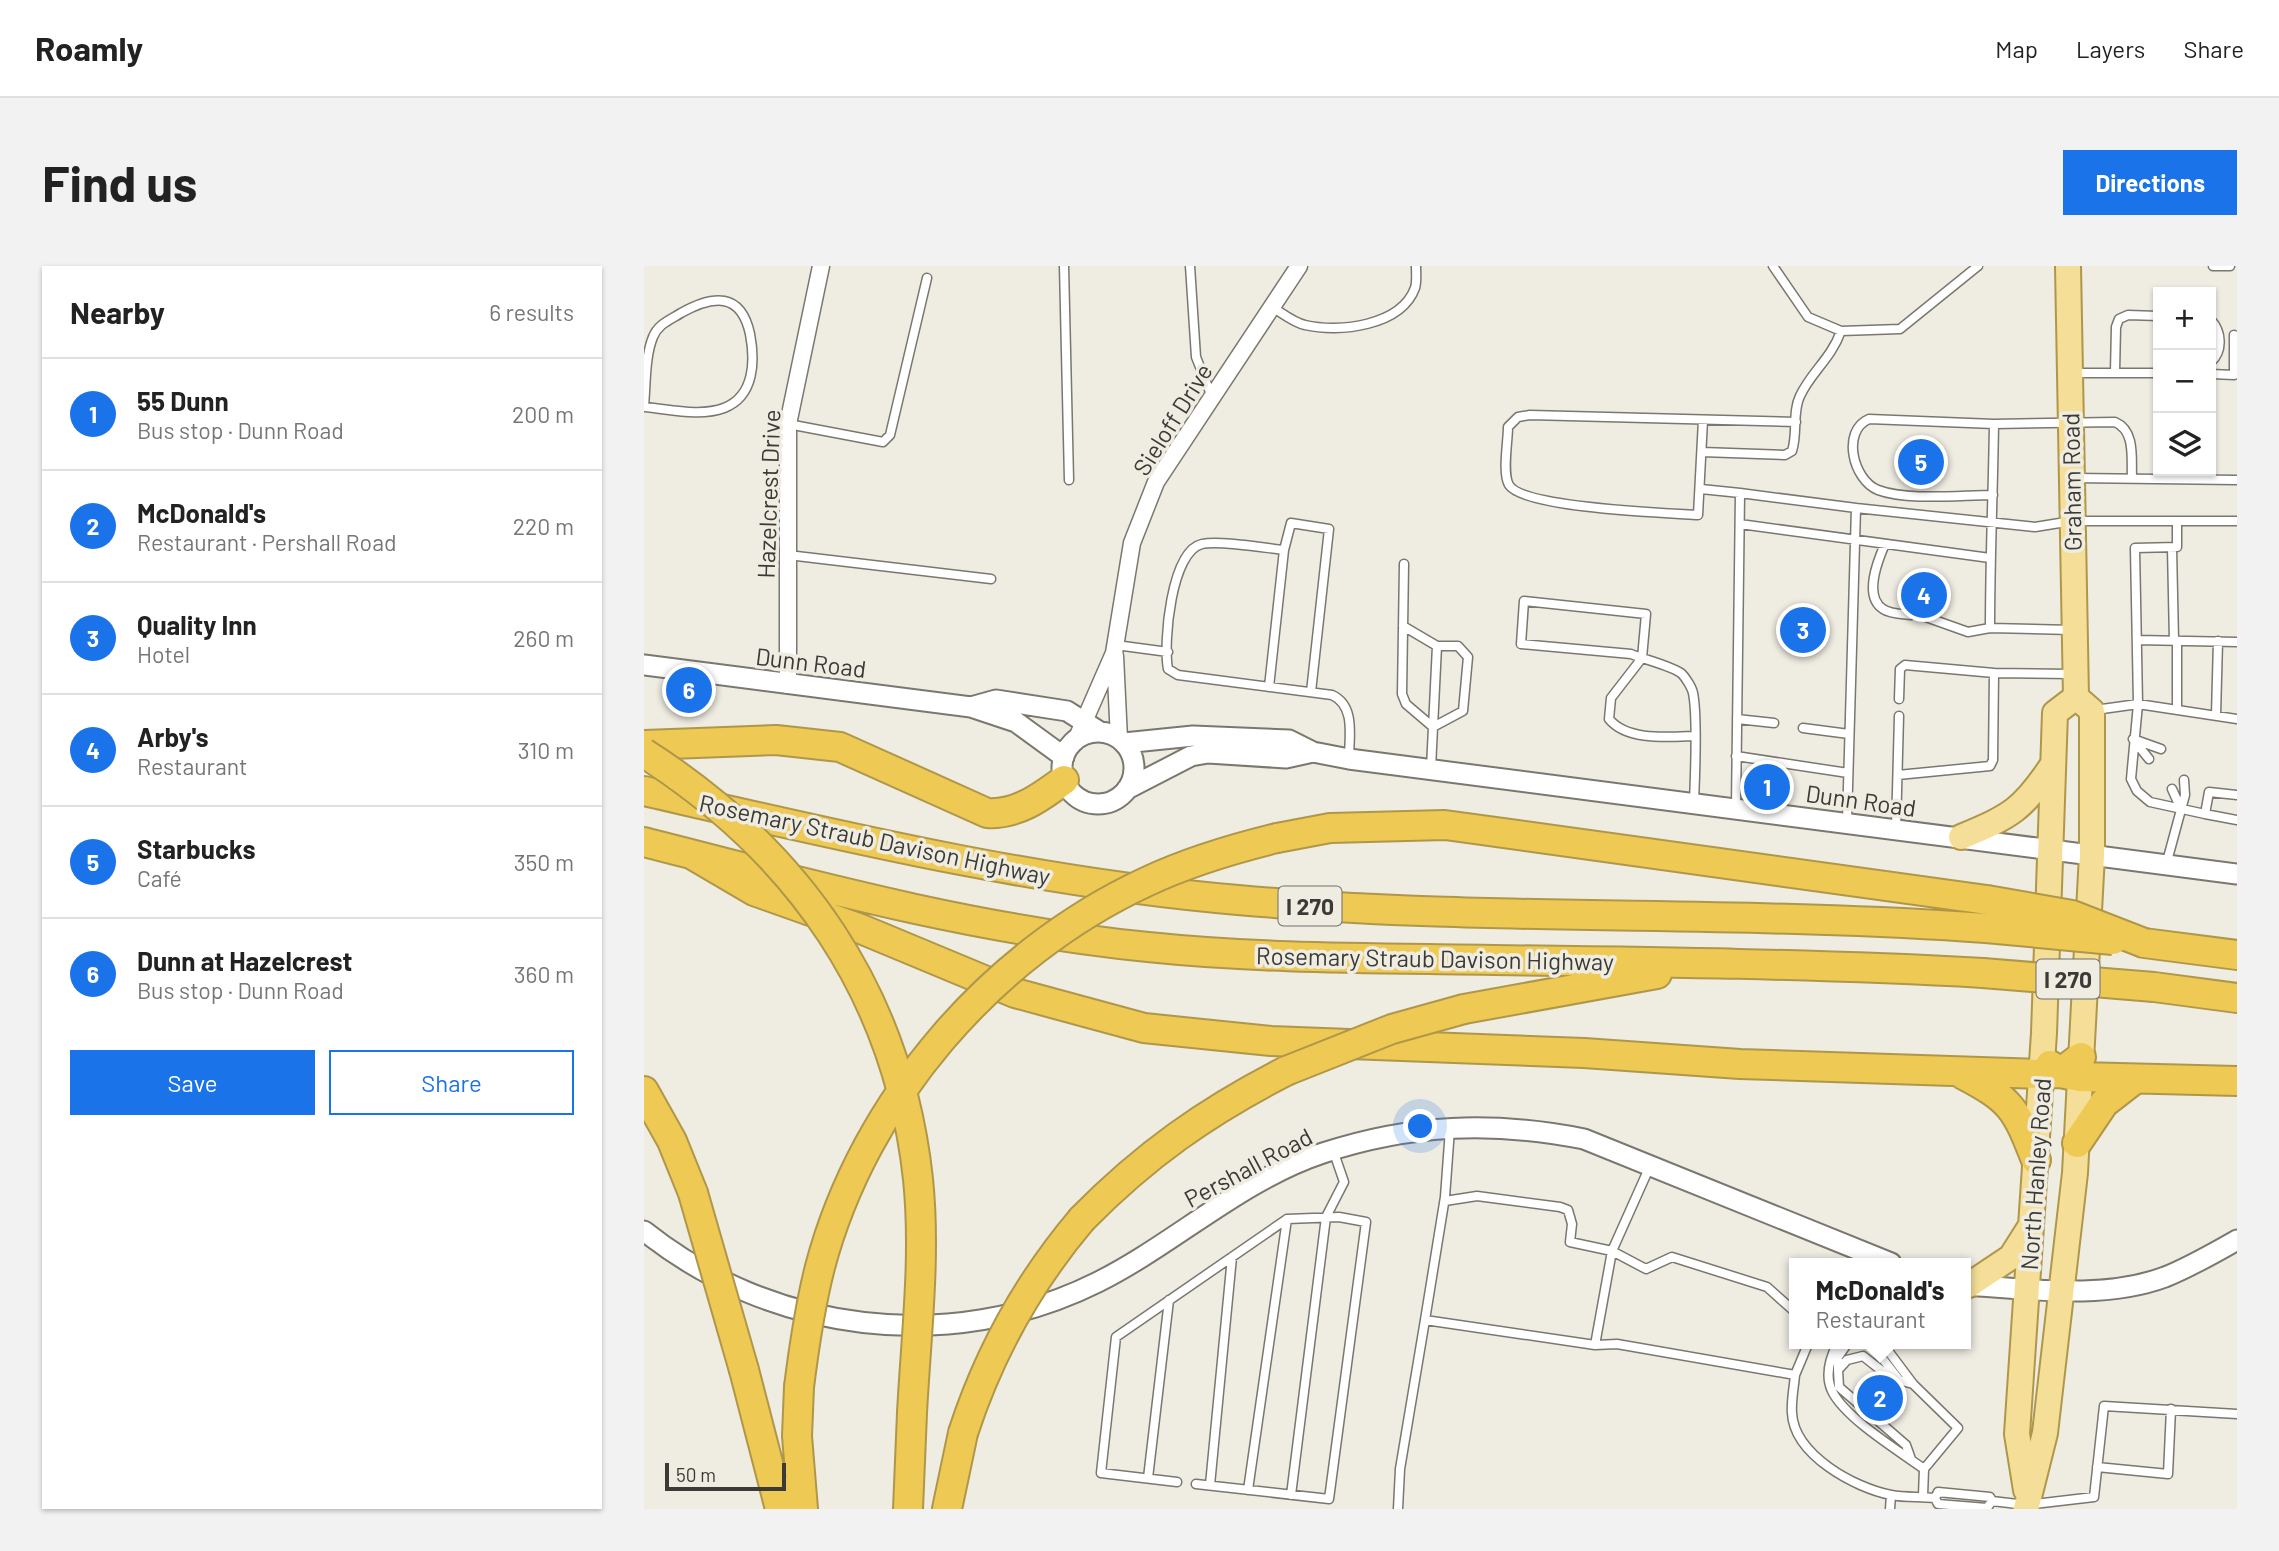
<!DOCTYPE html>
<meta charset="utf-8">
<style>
:root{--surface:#fff;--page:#f2f2f2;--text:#222;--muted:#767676;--line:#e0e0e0;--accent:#1a73e8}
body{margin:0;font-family:Barlow,sans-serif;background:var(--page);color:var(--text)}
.controls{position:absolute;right:21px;top:21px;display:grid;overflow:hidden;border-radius:0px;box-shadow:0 2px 5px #0004}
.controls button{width:63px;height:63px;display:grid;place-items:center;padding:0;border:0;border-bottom:2px solid var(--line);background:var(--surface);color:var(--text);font:35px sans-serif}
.scale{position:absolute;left:21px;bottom:18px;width:121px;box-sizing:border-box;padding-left:7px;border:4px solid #3b3a36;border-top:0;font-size:19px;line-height:24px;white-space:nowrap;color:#3b3a36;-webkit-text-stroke:5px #efece2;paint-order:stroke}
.you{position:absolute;left:777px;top:861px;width:24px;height:24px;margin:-18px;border:5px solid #fff;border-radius:50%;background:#1a73e8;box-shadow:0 0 0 10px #1a73e833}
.badge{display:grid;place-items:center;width:46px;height:46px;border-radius:50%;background:var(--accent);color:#fff;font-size:23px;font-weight:700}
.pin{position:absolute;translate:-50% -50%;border:4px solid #fff;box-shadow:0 2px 7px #0006}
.popup{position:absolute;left:1145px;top:992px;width:182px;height:91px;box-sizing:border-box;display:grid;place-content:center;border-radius:0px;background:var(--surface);filter:drop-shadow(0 2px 5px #0005);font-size:23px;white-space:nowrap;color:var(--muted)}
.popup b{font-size:26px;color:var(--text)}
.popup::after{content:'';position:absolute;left:50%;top:100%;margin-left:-14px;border:14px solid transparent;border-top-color:var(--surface)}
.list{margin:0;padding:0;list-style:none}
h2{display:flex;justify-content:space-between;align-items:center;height:91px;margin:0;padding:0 28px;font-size:30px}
h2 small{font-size:23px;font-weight:400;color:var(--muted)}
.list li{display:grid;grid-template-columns:46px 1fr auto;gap:21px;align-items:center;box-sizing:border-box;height:112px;padding:0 28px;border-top:2px solid var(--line)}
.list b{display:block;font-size:26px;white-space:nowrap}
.list p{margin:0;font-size:23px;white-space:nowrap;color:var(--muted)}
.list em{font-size:23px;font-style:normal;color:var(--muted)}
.actions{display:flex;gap:14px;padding:21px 28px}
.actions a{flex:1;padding:16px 0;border:2px solid var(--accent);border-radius:0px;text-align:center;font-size:24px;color:var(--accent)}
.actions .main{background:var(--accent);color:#fff}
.icon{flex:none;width:38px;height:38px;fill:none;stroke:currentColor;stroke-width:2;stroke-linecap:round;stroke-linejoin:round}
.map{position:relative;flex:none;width:1593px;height:1243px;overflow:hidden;border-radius:0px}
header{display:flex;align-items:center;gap:42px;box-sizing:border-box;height:98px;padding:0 35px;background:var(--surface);border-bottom:2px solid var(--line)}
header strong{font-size:33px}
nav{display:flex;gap:38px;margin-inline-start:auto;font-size:24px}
.intro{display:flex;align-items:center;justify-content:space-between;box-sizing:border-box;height:168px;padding:0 42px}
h1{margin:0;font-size:49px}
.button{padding:18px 32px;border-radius:0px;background:var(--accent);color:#fff;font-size:24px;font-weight:700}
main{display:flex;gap:42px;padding:0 42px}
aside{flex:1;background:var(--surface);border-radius:0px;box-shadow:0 2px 5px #0004}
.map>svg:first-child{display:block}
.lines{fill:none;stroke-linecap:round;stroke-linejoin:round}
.service-casing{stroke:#7a776e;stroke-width:11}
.minor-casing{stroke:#7a776e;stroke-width:19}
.tertiary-casing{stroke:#7a776e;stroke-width:23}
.primary-casing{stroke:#af974a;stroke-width:28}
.motorway-casing{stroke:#af974a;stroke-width:32}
.service{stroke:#fff;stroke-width:8}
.minor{stroke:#fff;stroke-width:16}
.tertiary{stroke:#fff;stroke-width:19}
.primary{stroke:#f5df98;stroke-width:24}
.motorway{stroke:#eec954;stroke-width:28}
.motorway-bridge-casing{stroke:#af974a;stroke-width:32;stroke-linecap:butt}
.motorway-bridge{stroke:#eec954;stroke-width:28}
.labels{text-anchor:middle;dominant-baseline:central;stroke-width:7;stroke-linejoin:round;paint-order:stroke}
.shield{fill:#efece2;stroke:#716f6a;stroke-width:2}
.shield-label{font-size:23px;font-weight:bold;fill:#3b3a36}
.street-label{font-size:24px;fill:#3b3a36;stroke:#efece2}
</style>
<header>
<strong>Roamly</strong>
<nav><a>Map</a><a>Layers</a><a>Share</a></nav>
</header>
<div class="intro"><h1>Find us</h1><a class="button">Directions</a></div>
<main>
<aside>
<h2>Nearby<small>6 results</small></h2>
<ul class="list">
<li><span class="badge">1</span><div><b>55 Dunn</b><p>Bus stop · Dunn Road</p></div><em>200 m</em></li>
<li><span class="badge">2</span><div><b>McDonald's</b><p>Restaurant · Pershall Road</p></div><em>220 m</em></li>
<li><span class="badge">3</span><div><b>Quality Inn</b><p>Hotel</p></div><em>260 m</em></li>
<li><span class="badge">4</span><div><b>Arby's</b><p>Restaurant</p></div><em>310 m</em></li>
<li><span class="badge">5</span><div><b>Starbucks</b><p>Café</p></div><em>350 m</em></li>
<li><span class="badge">6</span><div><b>Dunn at Hazelcrest</b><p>Bus stop · Dunn Road</p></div><em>360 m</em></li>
</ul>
<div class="actions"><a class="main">Save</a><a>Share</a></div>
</aside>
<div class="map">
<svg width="1593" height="1243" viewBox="0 0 1593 1243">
<rect width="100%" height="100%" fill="#efece2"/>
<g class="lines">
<g class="service-casing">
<path id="service" d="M 420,0 L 425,214
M 546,0 L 552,91 L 568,131
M 1129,0 L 1164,51 L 1197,65
M 1569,0 L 1586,0
M 628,41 C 638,47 650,57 661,59 C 695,67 757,60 771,22 C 773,16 772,6 772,0
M 1567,54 C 1578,66 1579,85 1567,96
M 1471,106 L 1472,61 L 1475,53 L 1484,49 L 1514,50
M 1427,107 L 1514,107
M 1567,108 L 1590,109 L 1590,69
M 0,140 C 2,119 1,90 9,71 C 14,58 26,54 37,47 C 69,29 97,26 106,68 C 111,94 111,130 80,142 C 56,151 25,143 0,141
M 1059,154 L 1054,249 C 1023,247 879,242 865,219 C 858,207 864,176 864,161 L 874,151 L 886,149 L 1152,156
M 144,158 L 239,176 L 246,169 L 283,12
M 1350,158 L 1471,156 C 1492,165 1487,193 1488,212
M 1058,186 L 1141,189 L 1148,185 C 1154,167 1148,146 1156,130 C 1167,106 1187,93 1197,65 L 1256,63 L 1334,0
M 1430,212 L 1593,214
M 1057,223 L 1096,227
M 1349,229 C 1317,229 1263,235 1234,224 C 1209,214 1197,165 1225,153 L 1350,158 C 1349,226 1346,294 1346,362 L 1428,364
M 1533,255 L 1533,281 L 1491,282 L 1494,438 L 1487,513 L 1493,525 L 1506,536 L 1561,548
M 1096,258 L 1346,292
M 1241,278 C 1234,294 1219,330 1239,343 C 1246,348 1258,348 1267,349
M 1528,282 L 1530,375
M 144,289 L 347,313
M 760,298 L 758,428 L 762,438 L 789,461
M 1279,350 L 1324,366 L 1346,362
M 759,360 L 793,380 L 814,380 L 824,391 L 819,445 L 789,461
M 1493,374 L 1593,376
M 472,379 L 524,386
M 1350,407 L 1427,408
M 625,421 L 640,284
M 667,426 L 685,263 L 647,257 L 640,284 C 621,282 575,274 558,278 C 527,285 519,377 524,403 L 534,409 L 688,429 C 712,440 705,471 705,493
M 1451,444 L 1494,438 L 1593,453
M 1533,444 L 1533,375
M 1572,449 L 1574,375
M 1093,453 L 1130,457
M 1159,462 L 1205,468
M 1050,470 C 1023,471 983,475 965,453 L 967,432 L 998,392 L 1002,348 L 880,335 L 877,378 L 987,388 C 999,393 1031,401 1038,408 C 1042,412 1048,422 1049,427 C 1054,452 1051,509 1050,536
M 1489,473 L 1517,483
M 1489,473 L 1505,493
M 1092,490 L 1204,507
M 787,502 L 793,380
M 1254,509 L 1346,500 L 1349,494 L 1350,407 L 1261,399 L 1256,403 L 1255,433
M 1528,523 L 1537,543
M 1593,529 L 1565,526 L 1561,548 L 1593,554
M 1092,541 L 1096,227 L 1212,242
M 1203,556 L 1212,242 L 1391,261 L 1428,255 L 1593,255
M 1252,563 L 1255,450
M 1522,599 L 1541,529 L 1540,514
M 1006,900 L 968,985 L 1002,1003 L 1028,991 L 1123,1021 L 1150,1045
M 801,935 L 833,930 L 916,941 L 924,944 L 928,958 L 926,976 L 968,985 L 951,1079 L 781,1054 L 801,931 L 806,863
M 1193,1078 C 1186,1092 1181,1110 1188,1125 C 1201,1152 1255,1185 1280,1203
M 1227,1078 L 1256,1115
M 1239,1078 L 1269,1118 L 1314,1162 L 1280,1203 L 1279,1230
M 951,1079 L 973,1078 L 1151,1109 L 1164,1078
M 1194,1104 L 1194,1091 L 1203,1078
M 1151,1109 C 1150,1121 1147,1135 1148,1147 C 1150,1189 1211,1222 1247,1229 C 1262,1232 1277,1230 1291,1232 L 1294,1238 L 1343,1242 L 1348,1235
M 1267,1193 L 1262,1179 L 1195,1121 L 1194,1104 L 1203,1094 L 1219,1090 L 1247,1112 L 1269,1118
M 1453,1201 L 1524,1208 L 1527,1143
M 504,1212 L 525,1034
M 533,1216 L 457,1207 L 472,1071 L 643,953 L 695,951 L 722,956 L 685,1233 L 552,1218
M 566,1219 L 588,991
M 604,1224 L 643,953
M 647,1229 L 682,951 L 700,916 L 689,884
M 1291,1232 L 1294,1226 L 1346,1231 L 1348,1235 L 1382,1239 L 1450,1231 L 1460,1140 L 1593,1148
M 754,1243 L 756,1203 L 781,1054
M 1246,1243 L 1247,1229"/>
</g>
<g class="minor-casing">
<path id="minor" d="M 471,390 L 475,473
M 144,419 L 144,158 L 177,0
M 432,474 L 470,387 L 488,277 L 512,216 L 655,0"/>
</g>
<g class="tertiary-casing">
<path id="tertiary" d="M 0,399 L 327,441 L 372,456 L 420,491
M 327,441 L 352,434 L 423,445 L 456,466
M418 502a36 36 0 1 1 72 0a36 36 0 1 1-72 0Z
M 480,477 L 549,470 L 645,474 L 669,486 L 705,493 L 1593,608
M 483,523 L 547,490 L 564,487 L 642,492 L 669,486
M 0,965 C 128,1067 306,1090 454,1016 C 530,978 597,914 679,887 C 767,858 849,855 940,873 L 1247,997
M 1322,1019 C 1386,1023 1459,1034 1521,1011 C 1546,1001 1570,987 1593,974"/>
</g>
<g class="primary-casing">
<path id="primary" d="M 1317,571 C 1367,550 1379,544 1409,498
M 1325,1019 L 1367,991 L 1386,961
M 1382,1224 L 1373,1168 L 1400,767 L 1411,447 L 1432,431
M 1382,1243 L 1401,1167 L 1431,907 L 1448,589 L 1448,445 L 1432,431 L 1424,0"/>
</g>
<g class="motorway-casing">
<path id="motorway" d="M 0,479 L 132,474 L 196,481 L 343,547 C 373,549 397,531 420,514
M 0,525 C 197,570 393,617 594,634 C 843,656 1093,644 1342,662
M 633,572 L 686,562 L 801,559 L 1343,634
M 0,576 C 167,619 332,664 504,681 C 619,693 735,692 850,694 C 1013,696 1176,698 1339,707
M 47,588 L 110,625 L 217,663 L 371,727 L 500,762 L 627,775 L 940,787 L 1096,798 L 1397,808 L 1416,807 L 1437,791
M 1500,677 L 1593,689
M 1510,721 L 1593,732
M 820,743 L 1013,708
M 1406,799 L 1416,807 L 1436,811 L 1593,815
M 1318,808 C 1368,834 1372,843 1392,894
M 0,825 L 28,875 L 49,927
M 1433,877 L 1460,837 L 1491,813
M 438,953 C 501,889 562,846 642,805
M 100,1104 L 136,1243
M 155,1121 L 153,1170 L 159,1243
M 264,1243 L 268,1147
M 303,1243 L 319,1167"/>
</g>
<use href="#service" class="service"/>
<use href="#minor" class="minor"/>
<use href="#tertiary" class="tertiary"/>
<use href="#primary" class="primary"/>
<use href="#motorway" class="motorway"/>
<g class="motorway-bridge-casing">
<path id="motorway-bridge" d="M 0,487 C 155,586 254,728 274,913 C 282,990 272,1070 268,1147
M 1343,634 L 1428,649 L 1500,677
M 1342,662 L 1469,674
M 1339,707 L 1510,721
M 642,805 L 748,763 L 820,743
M 49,927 L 100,1104
M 155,1121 C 160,1081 166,1040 176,1001 C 220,835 347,688 502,616 C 544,596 588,583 633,572
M 319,1167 C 345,1087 383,1018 438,953"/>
</g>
<use href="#motorway-bridge" class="motorway-bridge"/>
</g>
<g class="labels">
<g class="shield">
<rect x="634.5" y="620.5" width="63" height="39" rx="5"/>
<rect x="1392.5" y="693.5" width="63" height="39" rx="5"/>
</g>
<g class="shield-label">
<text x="666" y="640">I 270</text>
<text x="1424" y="713">I 270</text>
</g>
<g class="street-label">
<text transform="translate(528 153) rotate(-58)">Sieloff Drive</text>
<text transform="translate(1427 216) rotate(-91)">Graham Road</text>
<text transform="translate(124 228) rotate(-88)">Hazelcrest Drive</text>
<text transform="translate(167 396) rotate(7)">Dunn Road</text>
<text transform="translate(1217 534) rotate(8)">Dunn Road</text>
<text transform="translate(231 573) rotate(12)">Rosemary Straub Davison Highway</text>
<text transform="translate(791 692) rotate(1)">Rosemary Straub Davison Highway</text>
<text transform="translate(604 901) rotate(-28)">Pershall Road</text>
<text transform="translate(1391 908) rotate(-86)">North Hanley Road</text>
</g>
</g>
</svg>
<div class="controls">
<button>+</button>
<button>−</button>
<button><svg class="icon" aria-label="layers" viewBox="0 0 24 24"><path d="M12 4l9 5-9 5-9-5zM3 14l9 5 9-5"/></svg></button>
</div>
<div class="scale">50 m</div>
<div class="you"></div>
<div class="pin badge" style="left:1123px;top:521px">1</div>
<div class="pin badge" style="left:1236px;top:1132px">2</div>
<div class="popup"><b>McDonald's</b>Restaurant</div>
<div class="pin badge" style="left:1159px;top:364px">3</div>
<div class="pin badge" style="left:1280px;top:329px">4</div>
<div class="pin badge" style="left:1277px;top:196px">5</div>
<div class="pin badge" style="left:45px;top:424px">6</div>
</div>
</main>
